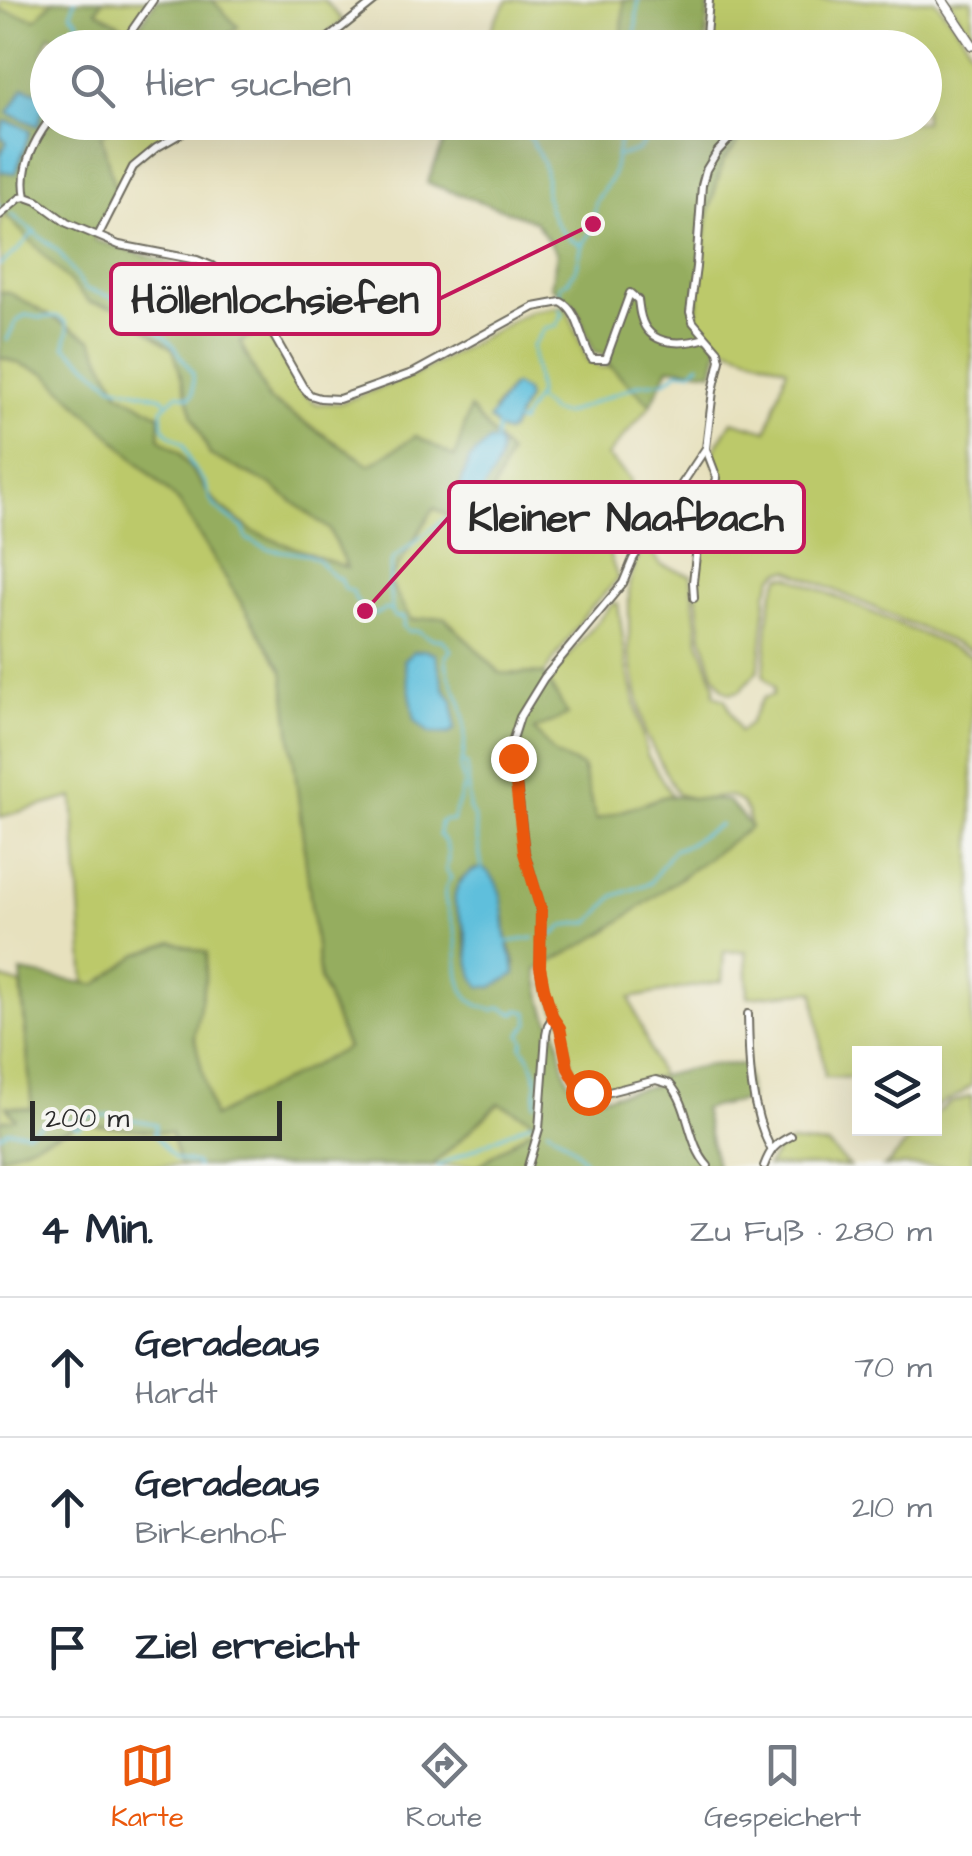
<!DOCTYPE html>
<html lang="de">
<meta charset="utf-8">
<style>
:root{--surface:#fff;--page:#f6f6f7;--text:#1f2937;--muted:#747a83;--line:#e0e1e3;--accent:#ea580c}
body{margin:0;font-family:"Architects Daughter",sans-serif;background:var(--page);color:var(--text)}
.controls{position:absolute;right:30px;bottom:30px;display:grid;overflow:hidden;border-radius:0px;box-shadow:0 10px 40px #0002}
.controls button{width:90px;height:90px;display:grid;place-items:center;padding:0;border:0;border-bottom:2px solid var(--line);background:var(--surface);color:var(--text);font:50px sans-serif}
.scale{position:absolute;left:30px;bottom:25px;width:252px;box-sizing:border-box;padding-left:10px;border:5px solid #2b2b2b;border-top:0;font-size:28px;line-height:35px;white-space:nowrap;color:#2b2b2b;-webkit-text-stroke:8px #f6f6f2;paint-order:stroke}
.stop{position:absolute;width:30px;height:30px;margin:-22px;border:8px solid #ea580c;border-radius:50%;background:#fff}
.stop.end{background:#ea580c;border-color:#fff;box-shadow:0 2px 10px #0008}
.list{margin:0;padding:0;list-style:none}
h2{display:flex;justify-content:space-between;align-items:center;height:130px;margin:0;padding:0 40px;font-size:42px}
h2 small{font-size:32px;font-weight:400;color:var(--muted)}
.list li{display:grid;grid-template-columns:65px 1fr auto;gap:30px;align-items:center;box-sizing:border-box;height:140px;padding:0 40px;border-top:2px solid var(--line)}
.list b{display:block;font-size:38px;white-space:nowrap}
.list p{margin:0;font-size:32px;white-space:nowrap;color:var(--muted)}
.list em{font-size:32px;font-style:normal;color:var(--muted)}
.icon{flex:none;width:55px;height:55px;fill:none;stroke:currentColor;stroke-width:2;stroke-linecap:round;stroke-linejoin:round}
.map{position:relative;flex:none;width:972px;height:1166px;overflow:hidden}
.search{position:absolute;background:var(--surface);box-shadow:0 10px 40px #0002;left:30px;right:30px;top:30px;height:110px;display:flex;align-items:center;gap:25px;box-sizing:border-box;padding:0 35px;border-radius:55px;color:var(--muted);font-size:38px}
.sheet{height:550px;background:var(--surface)}
nav{display:flex;justify-content:space-around;align-items:center;box-sizing:border-box;height:140px;border-top:2px solid var(--line);background:var(--surface);font-size:28px;color:var(--muted)}
nav a{display:grid;justify-items:center;gap:5px}
nav .on{color:var(--accent)}
.map>svg:first-child{display:block}
.green{fill:#bcc96b;stroke:#747a4b;stroke-width:2.5;fill-rule:evenodd}
.forest{fill:#95ad5f;stroke:#606c45;stroke-width:2.5;fill-rule:evenodd}
.water{fill:#5ebfdc;stroke:#447584;stroke-width:2.5}
.lines{fill:none;stroke-linecap:round;stroke-linejoin:round}
.stream{stroke:#5ebfdc;stroke-width:2.5}
.minor-casing{stroke:#6d6b5e;stroke-width:10}
.tertiary-casing{stroke:#6d6b5e;stroke-width:12}
.minor{stroke:#fff;stroke-width:6}
.tertiary{stroke:#fff;stroke-width:9}
.route{stroke:#ea580c;stroke-width:12}
.leader{fill:none;stroke:#c2185b;stroke-width:4}
.callout-dot{fill:#c2185b;stroke:#f6f6f2;stroke-width:4}
.callout{fill:#f6f6f2;stroke:#c2185b;stroke-width:4}
.callout-label{font-size:40px;text-anchor:middle;font-weight:bold;fill:#2b2b2b}
</style>
<div class="map">
<svg width="972" height="1166" viewBox="0 0 972 1166">
<rect width="100%" height="100%" fill="#f6f6f2"/>
<filter id="ink" filterUnits="userSpaceOnUse"><feTurbulence type="fractalNoise" baseFrequency=".01" numOctaves="2"/><feDisplacementMap in="SourceGraphic" scale="20" xChannelSelector="R" yChannelSelector="G"/><feConvolveMatrix kernelMatrix="1 2 1 2 8 2 1 2 1" color-interpolation-filters="sRGB"/></filter>
<filter id="wash" filterUnits="userSpaceOnUse"><feTurbulence type="fractalNoise" baseFrequency=".0048" numOctaves="4" result="noise"/><feDisplacementMap in="SourceGraphic" scale="40" xChannelSelector="R" yChannelSelector="G"/><feGaussianBlur stdDeviation="2.25" result="paint"/><feColorMatrix in="noise" values="0 0 0 0 0 0 0 0 0 0 0 0 0 0 0 0 0 1.4 0 .05"/><feComposite in="paint" operator="in"/></filter>
<g filter="url(#wash)">
<rect width="100%" height="100%" fill="#e7e1be"/>
<path class="green" d="M 0,0 L 54,0 L 36,20 L 0,10 Z
M 103,0 L 149,0 L 129,30 L 96,10 Z
M 212,0 L 324,0 L 343,21 L 309,47 L 213,47 L 238,27 Z
M 508,0 L 624,0 L 621,47 L 484,47 L 496,18 Z
M 713,0 L 935,0 L 962,34 L 972,53 L 972,651 L 789,570 L 781,571 L 773,577 L 767,593 L 761,653 L 758,670 L 740,691 L 731,693 L 723,689 L 714,674 L 702,636 L 696,584 L 706,526 L 721,478 L 712,453 L 732,421 L 767,431 L 787,368 L 719,345 L 696,319 L 707,219 L 723,161 L 753,123 L 924,122 L 924,48 L 710,47 Z
M 948,0 L 972,0 L 972,35 Z
M 116,123 L 191,123 C 154,144 135,151 116,193 L 101,135 Z
M 6,214 L 89,302 L 117,308 L 174,350 L 193,416 L 210,455 L 271,485 L 329,529 L 348,569 L 253,532 L 214,501 L 179,453 L 159,438 L 160,415 L 119,393 L 92,340 L 8,292 L 0,292 L 0,219 Z
M 566,306 L 587,360 L 601,368 L 610,366 L 651,405 L 607,456 L 631,480 L 603,536 L 618,579 L 587,612 L 544,674 L 500,673 L 444,617 L 411,621 L 389,581 L 434,507 L 459,523 L 471,409 L 455,458 L 416,436 L 371,465 L 269,399 L 240,342 L 266,330 L 302,393 L 317,404 L 340,403 L 415,375 L 531,311 ZM 515,386 L 527,398 L 511,429 L 493,410 L 511,387 Z
M 0,357 L 46,373 L 179,502 L 284,671 L 320,980 L 347,1048 L 213,1117 L 194,1036 L 205,980 L 139,954 L 97,985 L 85,984 L 73,797 L 0,817 Z
M 646,544 L 661,565 L 691,575 L 699,641 L 715,685 L 714,695 L 725,699 L 740,732 L 749,724 L 763,698 L 773,695 L 774,688 L 763,675 C 769,646 764,600 781,576 L 789,576 L 972,656 L 972,1085 L 960,1094 L 935,1107 L 934,1054 L 860,1054 L 859,1078 L 825,1077 L 814,991 L 748,997 L 746,951 L 724,952 L 722,981 L 630,998 L 660,1076 L 602,1090 L 581,1084 L 573,1074 L 564,1022 L 555,1009 L 547,987 L 544,965 L 601,935 L 750,827 L 747,812 L 741,802 L 729,796 L 698,800 L 677,794 L 646,735 L 629,653 L 629,584 L 636,562 Z
M 613,603 L 618,604 L 627,666 L 647,755 L 672,796 L 666,796 L 596,820 L 582,767 L 556,756 L 534,730 L 567,715 L 548,681 Z
M 0,978 L 21,985 L 32,1110 L 7,1108 L 15,1118 L 0,1121 Z
M 972,1096 L 972,1166 L 884,1166 L 890,1162 L 919,1129 L 934,1128 L 935,1114 L 950,1103 Z
M 499,1103 L 528,1117 L 537,1125 L 478,1166 L 432,1166 Z
M 81,1123 L 171,1133 L 180,1166 L 0,1166 L 0,1157 Z
M 791,1142 L 828,1145 L 849,1166 L 767,1166 L 777,1151 Z"/>
<path class="forest" d="M 54,0 L 103,0 L 96,10 L 134,33 L 156,0 L 212,0 L 238,27 L 213,48 L 64,47 L 65,43 L 50,35 L 42,54 L 47,58 L 45,85 L 47,81 L 48,122 L 116,123 L 101,135 L 116,193 L 99,225 L 94,240 L 171,263 L 210,305 L 228,313 L 243,300 L 266,330 L 240,342 L 269,400 L 370,465 L 416,436 L 455,457 L 470,408 L 509,454 L 489,500 L 459,523 L 434,508 L 389,581 L 411,620 L 444,617 L 500,673 L 544,674 L 568,715 L 534,730 L 556,755 L 582,767 L 596,820 L 666,796 L 728,801 L 751,827 L 601,935 L 537,970 C 540,985 541,1003 548,1017 C 552,1026 552,1020 556,1030 C 564,1053 559,1091 591,1096 C 610,1099 634,1088 654,1086 L 660,1076 L 708,1065 L 745,1064 L 750,1099 L 703,1109 L 717,1166 L 478,1166 L 537,1125 L 528,1117 L 499,1103 L 432,1166 L 180,1166 L 171,1133 L 82,1123 L 0,1157 L 0,1121 L 15,1118 L 6,1106 L 32,1109 L 21,972 L 96,985 L 139,954 L 173,942 L 207,953 L 205,980 L 194,1036 L 213,1117 L 347,1048 L 320,980 L 283,671 L 179,502 L 46,373 L 0,357 L 0,292 L 8,292 L 92,340 L 119,393 L 160,415 L 159,438 L 179,453 L 214,501 L 253,532 L 347,568 L 329,529 L 271,485 L 210,455 L 193,416 L 173,349 L 117,308 L 89,302 L 0,209 L 0,171 L 16,173 L 25,151 L 7,142 L 0,156 L 0,10 L 36,19 ZM 489,441 L 498,442 C 505,462 486,481 477,499 ZM 475,869 L 505,917 L 506,935 L 515,962 L 515,974 L 493,987 L 480,986 C 464,967 462,907 460,880 Z
M 624,0 L 709,0 L 705,47 L 621,48 Z
M 576,122 L 593,129 L 593,122 L 749,123 L 752,126 L 723,161 L 707,219 L 696,319 L 719,345 L 713,372 L 669,367 L 651,405 L 610,366 L 602,354 L 594,353 L 576,307 L 551,286 L 557,253 L 535,221 L 427,183 L 452,123 Z"/>
<path class="water" d="M 24,88 L 39,93 L 43,107 L 38,126 L 8,113 Z
M 5,121 L 22,126 L 30,131 L 16,173 L 0,171 L 0,156 L 7,142 L 0,135 Z
M 515,385 L 525,392 L 527,398 L 511,429 L 506,433 L 501,431 L 489,419 L 511,387 Z
M 489,441 L 498,442 C 506,462 486,480 477,499 L 461,489 L 461,484 L 469,460 Z
M 423,650 L 435,653 L 444,688 L 453,701 L 455,729 L 449,734 L 429,733 L 415,720 L 404,660 L 413,652 Z
M 482,868 C 505,881 503,912 506,935 C 507,949 515,960 515,974 L 493,987 L 481,987 C 467,971 469,952 466,933 C 464,923 460,919 457,911 C 449,891 463,872 482,868 Z"/>
<g class="lines">
<path class="stream" d="M 58,40 L 63,30 L 73,31 L 79,21 L 71,13 L 75,0
M 631,48 L 635,38 L 638,0
M 39,95 L 48,79
M 518,122 C 528,135 537,148 543,163 C 547,173 545,184 546,195 C 549,215 561,237 580,244
M 683,122 C 697,134 711,127 726,122
M 618,156 L 637,151 L 650,135 L 669,122
M 0,207 L 1,207
M 11,214 L 58,251 L 85,289 L 112,297 L 166,338 L 175,347 L 193,374 L 193,394 L 190,397 L 178,394 L 162,409 L 163,426 L 168,433 L 184,445 L 191,465 L 205,482 L 210,499 L 216,508 L 243,528 L 247,539 L 268,549 L 308,555 L 318,560 L 334,577 L 339,578 L 344,588 L 353,592 C 354,604 366,609 374,615 L 386,609 L 392,612 L 395,617 L 402,617 L 404,619 L 403,627 L 408,631 L 419,631 C 423,636 436,641 442,639 L 451,650 L 446,656 C 445,674 455,687 461,703 C 466,719 466,753 460,769 C 469,787 457,803 452,821 L 445,820 L 440,822 L 439,835 C 450,844 449,858 446,870 L 451,878 C 437,895 451,914 455,931 C 461,964 449,1002 494,1010 L 500,1007 L 515,1014 L 518,1010 L 528,1012 L 529,1023 L 521,1034 L 524,1041 L 522,1047 C 538,1067 538,1079 535,1104
M 0,265 L 17,251 L 35,231
M 560,298 L 560,285 L 568,281 L 577,267 L 582,244 L 592,230 L 596,201 L 612,177 L 623,122
M 7,340 L 15,323 L 25,315 L 41,318 L 57,316 L 66,322 L 68,331 L 65,346 L 112,385 L 162,397 L 166,401
M 535,399 L 552,412 L 564,414 L 640,384 L 666,381 L 678,371 L 691,371 L 700,364
M 515,421 L 520,423 L 538,394 L 532,347 L 545,328 L 556,326 L 563,314 L 559,308
M 495,441 L 498,425
M 479,491 L 482,489 L 493,469
M 392,611 L 389,585 L 392,560 L 443,520 L 454,518 L 457,503 L 465,503 L 472,494
M 464,763 L 467,765 L 469,808 L 474,818 L 482,868
M 547,936 L 555,934 L 565,925 L 591,922 L 614,896 L 650,883 L 673,850 C 691,846 703,832 720,825
M 507,942 L 534,938
M 547,1129 C 565,1139 578,1150 588,1166
M 0,1135 L 8,1130 L 28,1132 L 48,1119 L 68,1119 L 76,1127 L 81,1127 L 87,1116 L 110,1115 L 156,1124 L 154,1134 L 175,1159 L 195,1163 L 197,1166
M 438,1166 L 531,1122"/>
</g>
</g>
<g filter="url(#ink)">
<g class="lines">
<g class="minor-casing">
<path id="minor" d="M 115,48 L 128,36 L 153,0
M 316,48 L 376,0
M 705,48 L 709,0
M 26,197 C 20,170 32,144 48,122
M 0,215 L 20,198 L 26,197 L 37,201 L 67,223 L 98,236 L 133,167 L 156,148 L 201,122
M 98,236 L 119,245 L 197,260 L 212,266 L 247,297 L 261,313 L 303,387 L 310,395 L 320,398 L 339,399 L 359,392 L 415,372 L 534,307 L 561,302 C 580,312 580,340 592,359 L 606,359 L 630,293 L 638,300 C 639,305 639,311 641,317 C 649,347 682,345 706,338
M 694,598 L 693,582 L 697,547 L 717,478 L 706,449
M 748,1014 C 749,1060 749,1107 771,1149
M 528,1166 L 539,1129 L 546,1035 L 548,1025 L 553,1017
M 708,1166 C 687,1143 690,1106 670,1084 L 656,1080 L 609,1092 L 587,1092 L 579,1087 L 568,1068 L 560,1028 L 553,1017 L 544,988 L 540,967 L 541,909 L 525,853 L 512,742 L 520,717 L 544,678 L 623,583 L 633,559 L 651,530 L 706,448 L 713,391 L 720,360 L 718,351 L 693,322 L 690,312 L 696,267 L 702,185 L 706,170 L 717,152 L 745,122
M 764,1166 C 770,1150 775,1144 791,1136"/>
</g>
<g class="tertiary-casing">
<path id="tertiary" d="M 942,0 L 972,45"/>
</g>
<use href="#minor" class="minor"/>
<use href="#tertiary" class="tertiary"/>
</g>
</g>
<g class="lines" filter="url(#ink)">
<path class="route" d="M 513,758 L 524,853 L 541,909 L 540,967 L 544,988 L 553,1018 L 560,1028 L 568,1068 L 579,1087 L 588,1092"/>
</g>
<path class="leader" d="M593 224L439 299M365 611L449 517"/>
<g class="callout-dot">
<circle cx="593" cy="224" r="10"/>
<circle cx="365" cy="611" r="10"/>
</g>
<g class="callout">
<rect x="111" y="264" width="328" height="70" rx="10"/>
<rect x="449" y="482" width="355" height="70" rx="10"/>
</g>
<g class="callout-label">
<text x="275" y="313">Höllenlochsiefen</text>
<text x="626" y="531">Kleiner Naafbach</text>
</g>
</svg>
<div class="controls">
<button><svg class="icon" aria-label="layers" viewBox="0 0 24 24"><path d="M12 4l9 5-9 5-9-5zM3 14l9 5 9-5"/></svg></button>
</div>
<div class="scale">200 m</div>
<div class="stop" style="left:588px;top:1092px"></div>
<div class="stop end" style="left:513px;top:758px"></div>
<div class="search"><svg class="icon" aria-label="search" viewBox="0 0 24 24"><circle cx="10" cy="10" r="6"/><path d="M15 15l6 6"/></svg>Hier suchen</div>
</div>
<section class="sheet">
<h2>4 Min.<small>Zu Fuß · 280 m</small></h2>
<ul class="list">
<li><svg class="icon" aria-label="ahead" viewBox="0 0 24 24"><path d="M12 20V5M6 11l6-6 6 6"/></svg><div><b>Geradeaus</b><p>Hardt</p></div><em>70 m</em></li>
<li><svg class="icon" aria-label="ahead" viewBox="0 0 24 24"><path d="M12 20V5M6 11l6-6 6 6"/></svg><div><b>Geradeaus</b><p>Birkenhof</p></div><em>210 m</em></li>
<li><svg class="icon" aria-label="arrive" viewBox="0 0 24 24"><path d="M6 21V4h12l-3 4 3 4H6"/></svg><div><b>Ziel erreicht</b></div></li>
</ul>
</section>
<nav>
<a class="on"><svg class="icon" aria-label="map" viewBox="0 0 24 24"><path d="M3 6l6-2 6 2 6-2v14l-6 2-6-2-6 2zM9 4v14M15 6v14"/></svg>Karte</a>
<a><svg class="icon" aria-label="directions" viewBox="0 0 24 24"><path d="M12 3l9 9-9 9-9-9zM9 14v-3h6M13 9l2 2-2 2"/></svg>Route</a>
<a><svg class="icon" aria-label="saved" viewBox="0 0 24 24"><path d="M7 4h10v16l-5-4-5 4z"/></svg>Gespeichert</a>
</nav>
